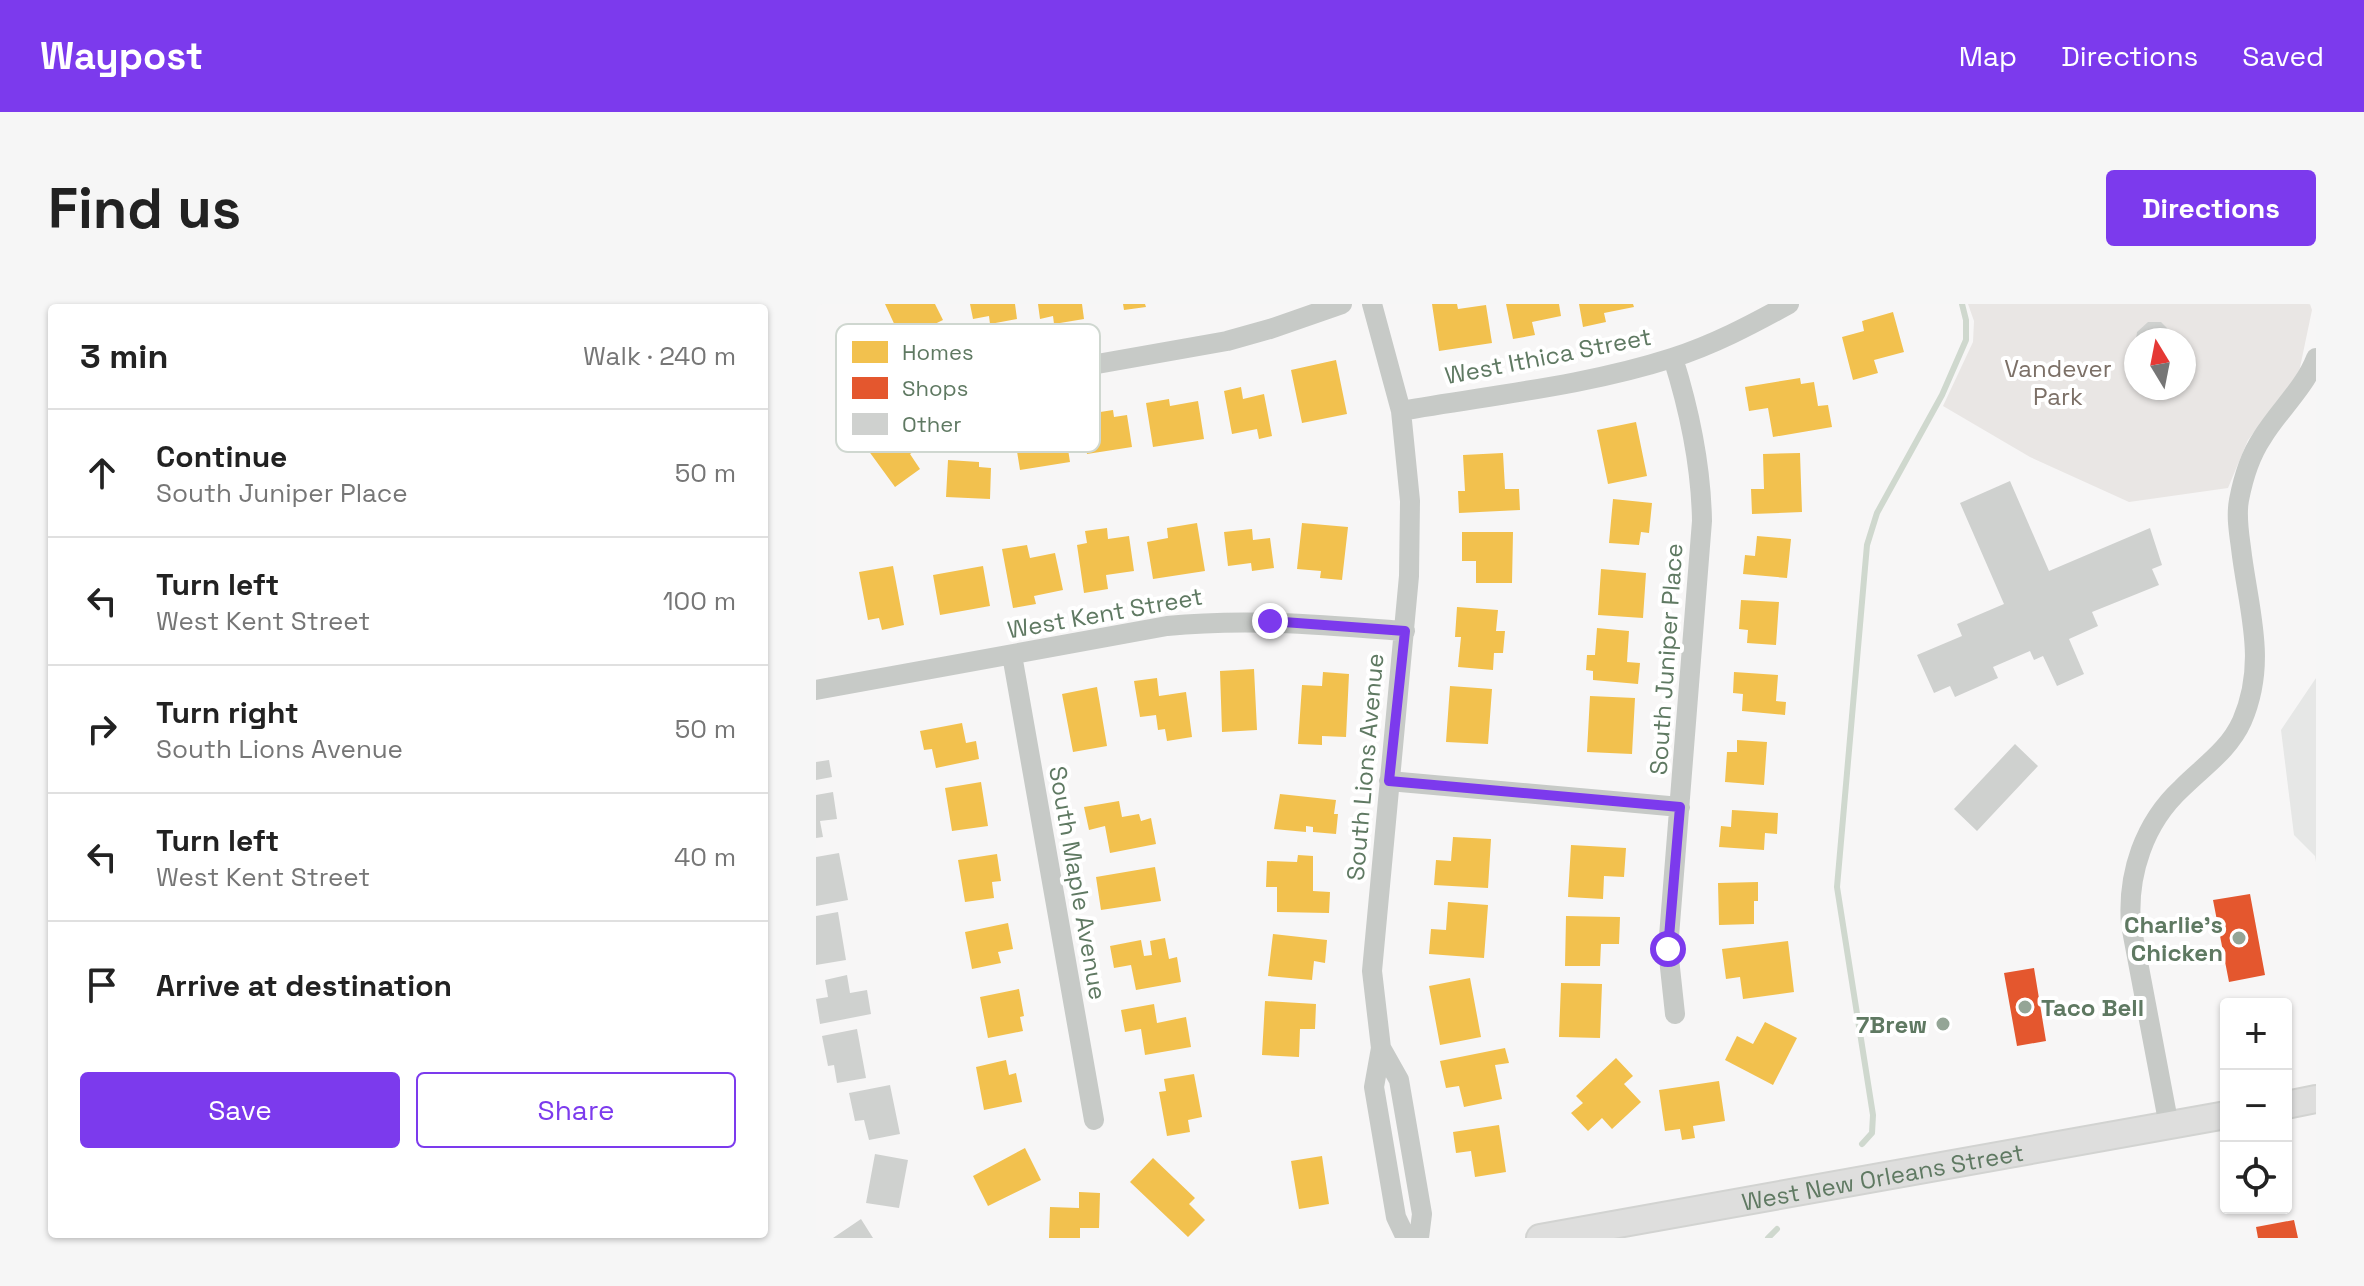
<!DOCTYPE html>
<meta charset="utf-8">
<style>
:root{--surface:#fff;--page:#f6f6f6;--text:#222;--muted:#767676;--line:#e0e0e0;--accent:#7c3aed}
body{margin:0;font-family:"Space Grotesk",sans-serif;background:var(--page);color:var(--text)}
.controls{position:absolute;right:24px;bottom:24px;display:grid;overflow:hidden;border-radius:8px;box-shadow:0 2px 6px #0004}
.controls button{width:72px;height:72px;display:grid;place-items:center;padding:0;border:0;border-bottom:2px solid var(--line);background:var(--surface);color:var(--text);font:40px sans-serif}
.compass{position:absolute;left:1308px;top:24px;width:72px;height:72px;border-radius:50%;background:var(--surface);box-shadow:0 2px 6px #0004;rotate:350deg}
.stop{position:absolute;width:24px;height:24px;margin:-18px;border:6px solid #7c3aed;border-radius:50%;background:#fff}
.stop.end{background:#7c3aed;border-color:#fff;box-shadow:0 2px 8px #0008}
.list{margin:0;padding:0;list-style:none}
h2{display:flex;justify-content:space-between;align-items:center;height:104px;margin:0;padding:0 32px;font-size:34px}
h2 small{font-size:26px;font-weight:400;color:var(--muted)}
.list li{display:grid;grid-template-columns:52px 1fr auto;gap:24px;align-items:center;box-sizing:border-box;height:128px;padding:0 32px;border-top:2px solid var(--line)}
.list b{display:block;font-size:30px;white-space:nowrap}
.list p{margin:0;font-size:26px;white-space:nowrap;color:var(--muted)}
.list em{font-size:26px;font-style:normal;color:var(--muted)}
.actions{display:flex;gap:16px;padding:24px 32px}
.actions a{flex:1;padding:18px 0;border:2px solid var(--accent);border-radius:8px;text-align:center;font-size:28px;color:var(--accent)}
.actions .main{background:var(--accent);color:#fff}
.icon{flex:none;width:44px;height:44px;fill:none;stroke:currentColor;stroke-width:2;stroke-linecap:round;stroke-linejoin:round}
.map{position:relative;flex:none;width:1500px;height:934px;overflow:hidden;border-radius:8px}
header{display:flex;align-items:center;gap:48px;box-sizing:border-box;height:112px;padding:0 40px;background:var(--accent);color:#fff}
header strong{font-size:38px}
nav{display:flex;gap:44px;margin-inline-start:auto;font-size:28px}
.intro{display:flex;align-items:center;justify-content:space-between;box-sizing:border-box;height:192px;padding:0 48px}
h1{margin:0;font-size:56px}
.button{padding:20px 36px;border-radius:8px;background:var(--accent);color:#fff;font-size:28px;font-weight:700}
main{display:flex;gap:48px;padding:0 48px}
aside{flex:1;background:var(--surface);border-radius:8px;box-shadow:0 2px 6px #0004}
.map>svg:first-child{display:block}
.built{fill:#e6e7e6}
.green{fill:#e9e6e4;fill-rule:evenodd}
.homes{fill:#f2c14e}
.shops{fill:#e4572e}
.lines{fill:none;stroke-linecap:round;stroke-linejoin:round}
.stream{stroke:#cfd8ce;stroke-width:6}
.building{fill:#cfd1cf}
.major-casing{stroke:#d2d3d1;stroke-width:30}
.minor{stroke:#c7cac7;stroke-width:20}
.major{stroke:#dededd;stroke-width:26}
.route{stroke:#7c3aed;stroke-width:10}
.poi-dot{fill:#94a596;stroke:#fff;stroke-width:3}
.labels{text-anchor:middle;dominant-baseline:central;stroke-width:8;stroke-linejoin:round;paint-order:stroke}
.street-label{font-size:24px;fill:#5f7962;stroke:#fff}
.park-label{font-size:24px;fill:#7c7067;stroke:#fff}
.poi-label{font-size:24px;font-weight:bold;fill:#5f7962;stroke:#fff;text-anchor:end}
.key{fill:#fff;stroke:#cfd7d0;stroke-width:2}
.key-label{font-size:22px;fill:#5f7962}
</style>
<header>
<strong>Waypost</strong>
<nav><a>Map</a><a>Directions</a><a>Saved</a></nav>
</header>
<div class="intro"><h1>Find us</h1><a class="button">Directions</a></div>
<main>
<aside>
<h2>3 min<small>Walk · 240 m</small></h2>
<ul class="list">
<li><svg class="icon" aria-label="ahead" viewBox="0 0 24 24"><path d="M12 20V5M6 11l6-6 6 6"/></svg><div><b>Continue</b><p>South Juniper Place</p></div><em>50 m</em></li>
<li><svg class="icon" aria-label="left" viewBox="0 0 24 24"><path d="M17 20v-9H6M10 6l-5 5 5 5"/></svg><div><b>Turn left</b><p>West Kent Street</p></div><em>100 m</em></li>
<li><svg class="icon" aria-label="right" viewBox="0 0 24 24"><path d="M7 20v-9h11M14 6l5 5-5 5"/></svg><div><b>Turn right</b><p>South Lions Avenue</p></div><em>50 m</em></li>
<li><svg class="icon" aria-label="left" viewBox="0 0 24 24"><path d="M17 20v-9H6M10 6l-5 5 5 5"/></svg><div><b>Turn left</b><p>West Kent Street</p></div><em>40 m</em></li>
<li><svg class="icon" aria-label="arrive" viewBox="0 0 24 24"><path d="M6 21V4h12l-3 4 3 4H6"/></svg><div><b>Arrive at destination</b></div></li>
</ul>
<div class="actions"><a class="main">Save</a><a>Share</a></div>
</aside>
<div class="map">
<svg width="1500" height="934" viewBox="0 0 1500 934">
<rect width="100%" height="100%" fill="#f7f6f6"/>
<path class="built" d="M 1500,374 L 1500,558 L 1499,552 L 1478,531 L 1465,426 Z"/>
<path class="green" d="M 1152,0 L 1494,0 L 1496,6 L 1482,73 L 1432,136 L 1412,184 L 1313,198 L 1214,153 L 1127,102 L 1157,38 L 1158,17 ZM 1320,36 L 1368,36 L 1368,84 L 1320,84 Z"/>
<path class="homes" d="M 69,0 L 119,0 L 127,16 L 98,30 L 93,21 L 81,26 Z
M 154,0 L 199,0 L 201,15 L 174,20 L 173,12 L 157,15 Z
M 222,0 L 266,0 L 268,15 L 238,20 L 237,12 L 224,15 Z
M 307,0 L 329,0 L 330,3 L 308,6 Z
M 616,0 L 641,0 L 642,5 L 670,1 L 676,39 L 623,47 Z
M 690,0 L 743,0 L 745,12 L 716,18 L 719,31 L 697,35 Z
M 763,0 L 817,0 L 818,3 L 788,9 L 790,18 L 767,23 Z
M 1077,8 L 1088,48 L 1058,56 L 1062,69 L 1037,76 L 1026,33 L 1048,27 L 1046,17 Z
M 520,56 L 531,110 L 486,119 L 475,66 Z
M 984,74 L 985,80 L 998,78 L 1002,102 L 1012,101 L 1016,123 L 957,133 L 952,104 L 933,107 L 929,83 Z
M 425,83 L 427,95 L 448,90 L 456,132 L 443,135 L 441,125 L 416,130 L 408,87 Z
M 353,95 L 354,102 L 382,97 L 388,135 L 337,143 L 330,99 Z
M 297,106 L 298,113 L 311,111 L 316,143 L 271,150 L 265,111 Z
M 247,113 L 254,158 L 204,166 L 198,129 L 224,124 L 223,117 Z
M 820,118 L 831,172 L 792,180 L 781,126 Z
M 83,123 L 100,146 L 94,150 L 104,165 L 79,183 L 52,146 Z
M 687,149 L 689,185 L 703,185 L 704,206 L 643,209 L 642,187 L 649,187 L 647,151 Z
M 984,149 L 986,208 L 936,210 L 935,185 L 948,185 L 947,150 Z
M 132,156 L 163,158 L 163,163 L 175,164 L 174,195 L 130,193 Z
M 797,195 L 836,199 L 833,229 L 825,228 L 823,241 L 793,239 Z
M 381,219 L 389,267 L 337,275 L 331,238 L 352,234 L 351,224 Z
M 486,219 L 532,223 L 526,276 L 504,274 L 505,267 L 481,265 Z
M 291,224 L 292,235 L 313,232 L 318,267 L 290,271 L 292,285 L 268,289 L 261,241 L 271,239 L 269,227 Z
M 436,225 L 437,236 L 454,234 L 458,264 L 436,267 L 435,259 L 412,262 L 408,228 Z
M 646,228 L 697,228 L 696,279 L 660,279 L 660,257 L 646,257 Z
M 941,232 L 975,235 L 971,274 L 927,270 L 929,251 L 939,252 Z
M 211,241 L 214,254 L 239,249 L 247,286 L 218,292 L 220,300 L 197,304 L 186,245 Z
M 77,262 L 88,321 L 66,326 L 63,314 L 52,316 L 43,268 Z
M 167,262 L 174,302 L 124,311 L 117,271 Z
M 785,265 L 830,269 L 827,314 L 782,311 Z
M 925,296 L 963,298 L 960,341 L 931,339 L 932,326 L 923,325 Z
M 641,303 L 682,306 L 680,327 L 689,327 L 687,349 L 678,349 L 677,366 L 642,363 L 645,333 L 639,333 Z
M 781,324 L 813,327 L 811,358 L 824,359 L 822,380 L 777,376 L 777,367 L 770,366 L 771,351 L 779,351 Z
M 438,365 L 441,426 L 406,428 L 404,367 Z
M 507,368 L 533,370 L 530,433 L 506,432 L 506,441 L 482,440 L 486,381 L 506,382 Z
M 918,368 L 962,371 L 960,397 L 970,398 L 969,411 L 926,407 L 927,390 L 917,389 Z
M 341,374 L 343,392 L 370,388 L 376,433 L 351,437 L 349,425 L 342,426 L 340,411 L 324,413 L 318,377 Z
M 634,382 L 676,385 L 672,440 L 630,438 Z
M 281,383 L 291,442 L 257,448 L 246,390 Z
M 774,392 L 819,394 L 816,450 L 771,448 Z
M 146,419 L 150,439 L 160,437 L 163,455 L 120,464 L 116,445 L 108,446 L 104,427 Z
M 921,436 L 951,438 L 948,481 L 909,478 L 911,448 L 921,448 Z
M 165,478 L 172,522 L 136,527 L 129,484 Z
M 464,490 L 520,496 L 518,510 L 522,510 L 520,530 L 497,528 L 497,523 L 490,522 L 490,528 L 458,525 Z
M 303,497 L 306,513 L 323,510 L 325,517 L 335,514 L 340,540 L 294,549 L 289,522 L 273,526 L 268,503 Z
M 916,506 L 962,509 L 961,530 L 949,529 L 948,546 L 903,543 L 905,522 L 915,523 Z
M 637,533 L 675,535 L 672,584 L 618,581 L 620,556 L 635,557 Z
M 755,541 L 810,544 L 808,573 L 788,572 L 787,595 L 752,593 Z
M 181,550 L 185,577 L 176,578 L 178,594 L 149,598 L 142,556 Z
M 482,551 L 497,552 L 497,587 L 514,588 L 513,609 L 461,608 L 461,583 L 450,583 L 451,557 L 481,558 Z
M 339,563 L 345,597 L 285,606 L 280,573 Z
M 942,578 L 942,597 L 938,597 L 938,620 L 903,621 L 902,579 Z
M 632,598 L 672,601 L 668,654 L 613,650 L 615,625 L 630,626 Z
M 750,612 L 804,613 L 803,640 L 785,640 L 784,662 L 749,662 Z
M 192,619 L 197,645 L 182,648 L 185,659 L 156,665 L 149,628 Z
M 457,630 L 511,636 L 509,659 L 498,657 L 496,676 L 452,672 Z
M 349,634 L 353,655 L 361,653 L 365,678 L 320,686 L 315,661 L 298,664 L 294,642 L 325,636 L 328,652 L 336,651 L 334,637 Z
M 972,637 L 978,688 L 927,695 L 924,673 L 910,675 L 906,645 Z
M 654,674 L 665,733 L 624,741 L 613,682 Z
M 745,679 L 786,680 L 784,734 L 743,733 Z
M 203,685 L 208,712 L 204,713 L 207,727 L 172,734 L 164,693 Z
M 449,697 L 500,700 L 499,725 L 484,725 L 483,753 L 446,751 Z
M 338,700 L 341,719 L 370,713 L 375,743 L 329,751 L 325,725 L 309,728 L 305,706 Z
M 949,718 L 981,734 L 957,781 L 909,756 L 921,732 L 937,740 Z
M 689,744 L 693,759 L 679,761 L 686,795 L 648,803 L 643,782 L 630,784 L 624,757 Z
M 800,754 L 817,772 L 808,780 L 825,798 L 796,825 L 786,814 L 772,827 L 755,809 L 767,799 L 760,792 Z
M 190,756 L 193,771 L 200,769 L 206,798 L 168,806 L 160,763 Z
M 378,770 L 386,813 L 372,816 L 374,828 L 351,832 L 343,788 L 350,787 L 348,775 Z
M 903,777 L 909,817 L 877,822 L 879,834 L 866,836 L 864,825 L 849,827 L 843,786 Z
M 683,821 L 690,868 L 659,873 L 655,847 L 640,849 L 637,828 Z
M 209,844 L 225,876 L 172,902 L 157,872 Z
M 506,852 L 513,900 L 483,905 L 475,857 Z
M 337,854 L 379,894 L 373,900 L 389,916 L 372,933 L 314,878 Z
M 263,888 L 284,889 L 283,924 L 264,924 L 264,934 L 233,934 L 234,903 L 263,904 Z"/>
<path class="shops" d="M 1434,590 L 1449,671 L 1413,678 L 1397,596 Z
M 1218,664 L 1230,737 L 1201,742 L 1188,669 Z
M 1478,916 L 1482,934 L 1442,934 L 1440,923 Z"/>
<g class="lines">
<path class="stream" d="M 1046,840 L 1056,829 L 1057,811 L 1021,583 L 1051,241 L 1061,209 L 1126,91 L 1150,36 L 1150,16 L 1146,0
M 952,934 L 961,925"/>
</g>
<path class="building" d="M 1332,18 L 1345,18 L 1354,27 L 1354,36 L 1320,36 L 1321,28 Z
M 1194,177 L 1233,267 L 1334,224 L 1346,261 L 1336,265 L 1343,281 L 1276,308 L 1282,322 L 1253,335 L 1268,370 L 1241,382 L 1227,352 L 1218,356 L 1214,347 L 1177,363 L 1182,374 L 1139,393 L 1134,382 L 1118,389 L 1101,351 L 1146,332 L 1141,320 L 1188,300 L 1144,199 Z
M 1199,440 L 1222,462 L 1161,527 L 1138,505 Z
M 13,456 L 16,473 L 0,476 L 0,458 Z
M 17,488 L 21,515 L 4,517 L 7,533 L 0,534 L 0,491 Z
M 23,549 L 32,596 L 0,602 L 0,553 Z
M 22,608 L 30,656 L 0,661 L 0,612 Z
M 31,671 L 34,689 L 51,686 L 55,710 L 4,720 L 0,695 L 12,693 L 9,676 Z
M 41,725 L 50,774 L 21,779 L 18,761 L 12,762 L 6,732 Z
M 74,781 L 84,830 L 53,836 L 48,816 L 39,817 L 33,789 Z
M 59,850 L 92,856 L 83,904 L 50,899 Z
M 45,915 L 57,934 L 17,934 Z"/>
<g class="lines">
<g class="major-casing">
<g id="major">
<path d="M 1470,801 L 1500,795"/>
<path id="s1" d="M 724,934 L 1410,811"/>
</g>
</g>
<path class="minor" d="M 556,0 L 585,107 L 594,197 L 593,272 L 556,667 L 565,744 L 558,783 L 580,913 L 590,934
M 857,54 C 874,108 885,160 886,217 L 852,645 L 859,710
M 145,84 L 411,37 L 454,25 L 526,0
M 585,107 C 675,91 769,82 856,54 C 897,41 935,21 973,0
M 196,351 L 278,816
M 0,386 L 351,322 C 431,314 509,321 589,327
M 573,477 L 864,503
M 565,744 L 583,776 L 606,910 L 603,934
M 1353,822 L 1315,621 C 1311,570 1328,519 1366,484 C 1388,462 1413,446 1426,417 C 1452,357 1432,305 1425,244 C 1423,229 1420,212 1423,196 C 1427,175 1434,152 1446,134 C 1463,106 1488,85 1500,54"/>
<use href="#major" class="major"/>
</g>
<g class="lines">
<path class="route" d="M 454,317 L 589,327 L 573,477 L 864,503 L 852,645"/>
</g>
<g class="poi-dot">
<circle cx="1423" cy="634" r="8"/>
<circle cx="1209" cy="703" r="8"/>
<circle cx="1127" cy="720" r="8"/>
</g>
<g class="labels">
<g class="street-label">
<text transform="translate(732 52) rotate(-11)">West Ithica Street</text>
<text transform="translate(289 309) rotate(-10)">West Kent Street</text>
<text transform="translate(850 355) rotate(-86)">South Juniper Place</text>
<text transform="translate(549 463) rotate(-85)">South Lions Avenue</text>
<text transform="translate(262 579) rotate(80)">South Maple Avenue</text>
<text stroke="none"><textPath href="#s1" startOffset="348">West New Orleans Street</textPath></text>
</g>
<g class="park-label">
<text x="1242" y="64">Vandever<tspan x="1242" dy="28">Park</tspan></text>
</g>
<g class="poi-label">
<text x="1407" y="620">Charlie's<tspan x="1407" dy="28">Chicken</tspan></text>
<text x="1225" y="703" text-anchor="start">Taco Bell</text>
<text x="1111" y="720">7Brew</text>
</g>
</g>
<rect x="20" y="20" width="264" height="128" rx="12" class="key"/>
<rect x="36" y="37" width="36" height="22" fill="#f2c14e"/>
<rect x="36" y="73" width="36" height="22" fill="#e4572e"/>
<rect x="36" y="109" width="36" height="22" fill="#cfd1cf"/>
<g class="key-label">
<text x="86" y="56">Homes</text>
<text x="86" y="92">Shops</text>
<text x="86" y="128">Other</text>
</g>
</svg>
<div class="controls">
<button>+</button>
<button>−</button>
<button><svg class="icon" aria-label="locate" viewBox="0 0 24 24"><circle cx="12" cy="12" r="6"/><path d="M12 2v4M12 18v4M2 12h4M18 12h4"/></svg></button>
</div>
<svg class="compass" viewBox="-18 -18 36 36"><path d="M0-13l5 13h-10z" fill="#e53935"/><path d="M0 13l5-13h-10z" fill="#767676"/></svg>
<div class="stop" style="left:852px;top:645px"></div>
<div class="stop end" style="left:454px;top:317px"></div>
</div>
</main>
